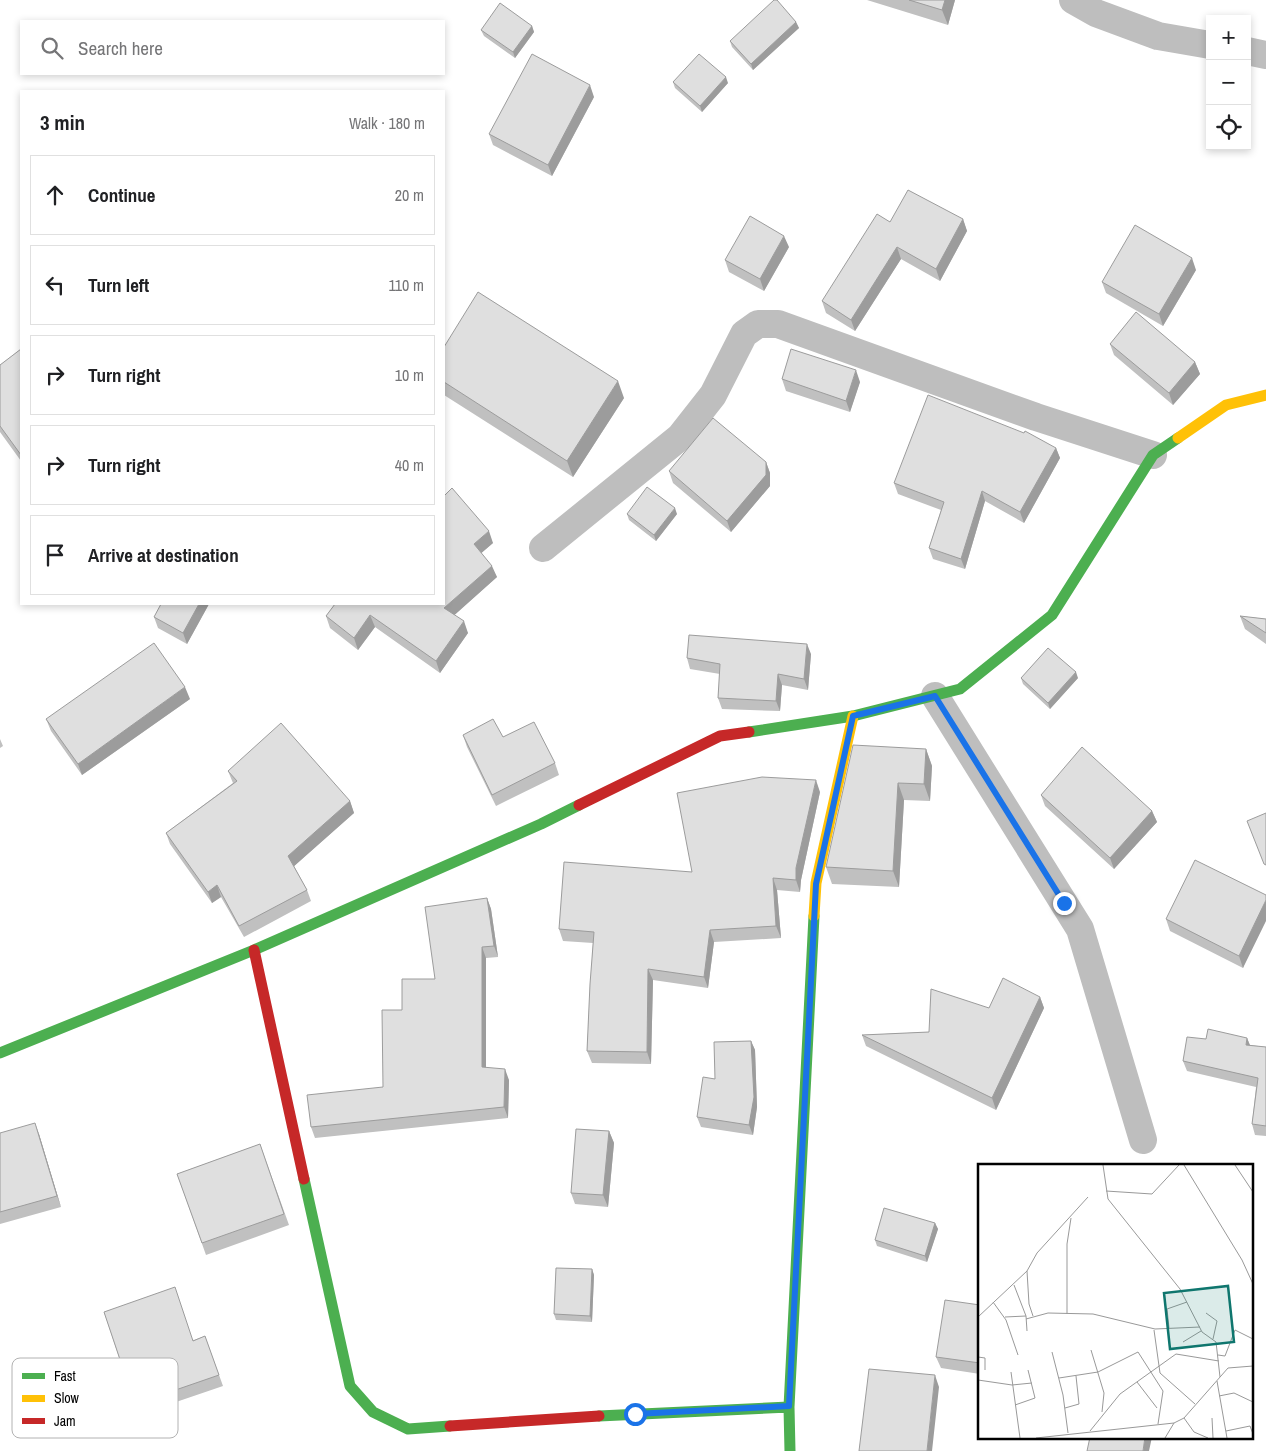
<!DOCTYPE html>
<meta charset="utf-8">
<style>
:root{--surface:#fff;--page:#f6f6f6;--text:#202124;--muted:#757577;--line:#e0e0e0}
body{margin:0;font-family:"Archivo Narrow",sans-serif;background:var(--page);color:var(--text)}
.controls{position:absolute;right:15px;top:15px;display:grid;overflow:hidden;border-radius:0px;box-shadow:0 2px 8px #0003}
.controls button{width:45px;height:45px;display:grid;place-items:center;padding:0;border:0;border-bottom:1px solid var(--line);background:var(--surface);color:var(--text);font:25px sans-serif}
.stop{position:absolute;width:15px;height:15px;margin:-11px;border:4px solid #1a73e8;border-radius:50%;background:#fff}
.stop.end{background:#1a73e8;border-color:#fff;box-shadow:0 1px 5px #0008}
.list{margin:0;padding:0;list-style:none}
h2{display:flex;justify-content:space-between;align-items:center;height:65px;margin:0;padding:0 20px;font-size:21px}
h2 small{font-size:16px;font-weight:400;color:var(--muted)}
.list li{display:grid;grid-template-columns:32px 1fr auto;gap:15px;align-items:center;box-sizing:border-box;height:80px;margin:0 10px 10px;padding:0 10px;border:1px solid var(--line);border-radius:0px}
.list b{display:block;font-size:19px;white-space:nowrap}
.list em{font-size:16px;font-style:normal;color:var(--muted)}
.icon{flex:none;width:28px;height:28px;fill:none;stroke:currentColor;stroke-width:2;stroke-linecap:round;stroke-linejoin:round}
.map{position:relative;flex:none;width:1266px;height:1451px;overflow:hidden}
.search{position:absolute;background:var(--surface);box-shadow:0 2px 8px #0003;left:20px;top:20px;width:425px;height:55px;display:flex;align-items:center;gap:12px;box-sizing:border-box;padding:0 18px;border-radius:0px;color:var(--muted);font-size:19px}
.panel{position:absolute;background:var(--surface);box-shadow:0 2px 8px #0003;left:20px;top:90px;width:425px;height:515px;border-radius:0px}
.map>svg:first-child{display:block}
.lines{fill:none;stroke-linecap:round;stroke-linejoin:round}
.street{stroke:#bebebe;stroke-width:28}
.fast{stroke:#4caf50;stroke-width:11}
.slow{stroke:#ffc107;stroke-width:11}
.jam{stroke:#c62828;stroke-width:11}
.wall{fill:#c0c0c0}
.shaded-wall{fill:#9c9c9c}
.building{fill:#dfdfdf;stroke:#9c9c9c}
.route{stroke:#1a73e8;stroke-width:6}
.inset-road{fill:none;stroke:#999;stroke-width:1}
.view{fill:#0f766e;fill-opacity:0.15;stroke:#0f766e;stroke-width:2.5}
.inset-edge{fill:none;stroke:#000;stroke-width:2.5}
.key{fill:#fff;stroke:#b2b2b2;stroke-width:1}
.key-label{font-size:14px;fill:#000}
</style>
<div class="map">
<svg width="1266" height="1451" viewBox="0 0 1266 1451">
<rect width="100%" height="100%" fill="#fff"/>
<g class="lines">
<path class="street" d="M 1073,0 L 1096,13 L 1158,36 L 1210,45
M 1247,51 L 1266,55
M 543,548 L 680,437 L 713,395 L 744,334 L 758,324 L 778,324 L 1036,417 L 1153,455
M 935,696 L 1080,929 L 1143,1140"/>
<path class="fast" d="M 749,732 L 853,716 L 960,689 L 1052,615 L 1153,455 L 1178,438
M 0,1053 L 254,950 L 541,824 L 579,805
M 304,1179 L 350,1386 L 373,1412 L 408,1429 L 450,1426
M 599,1416 L 789,1407
M 790,1451 L 789,1407 L 814,916"/>
<path class="slow" d="M 1178,438 L 1226,405 L 1266,395
M 814,916 L 816,883 L 853,716"/>
<path class="jam" d="M 579,805 L 720,736 L 749,732
M 254,950 L 304,1179
M 450,1426 L 599,1416"/>
</g>
<path class="wall" d="M 867,0 L 955,0 L 948,25 Z
M 796,22 L 799,28 L 753,70 L 732,47 L 730,41 Z
M 532,26 L 534,32 L 515,58 L 484,36 L 481,30 Z
M 673,82 L 728,83 L 702,112 L 675,88 Z
M 594,97 L 552,176 L 493,145 L 489,134 Z
M 963,219 L 967,231 L 940,281 L 901,259 L 855,331 L 826,313 L 822,301 L 890,222 Z
M 789,247 L 764,291 L 729,272 L 725,260 Z
M 1196,270 L 1163,326 L 1106,293 L 1102,282 Z
M 1110,344 L 1195,362 L 1200,374 L 1173,405 L 1114,355 Z
M 444,347 L 624,398 L 573,477 L 444,395 Z
M 21,349 L 21,461 L 0,432 L 0,365 Z
M 782,379 L 860,382 L 850,412 L 786,391 Z
M 1056,448 L 1060,458 L 1024,523 L 985,501 L 965,569 L 933,559 L 929,548 L 941,510 L 898,494 L 894,483 Z
M 766,462 L 770,473 L 770,486 L 731,532 L 673,483 L 669,471 Z
M 444,496 L 493,543 L 481,553 L 497,577 L 454,615 L 468,633 L 440,673 L 375,627 L 358,650 L 330,628 L 326,616 Z
M 627,514 L 677,514 L 656,541 L 629,520 Z
M 209,604 L 187,644 L 158,628 L 154,617 Z
M 1240,616 L 1266,619 L 1266,644 L 1245,629 Z
M 811,654 L 808,690 L 782,685 L 780,711 L 722,709 L 718,698 L 720,674 L 690,669 L 687,658 Z
M 1021,678 L 1078,678 L 1050,709 L 1023,684 Z
M 190,699 L 82,775 L 51,731 L 46,719 Z
M 463,735 L 503,737 L 555,763 L 559,775 L 496,806 L 467,747 Z
M 0,739 L 3,746 L 0,748 Z
M 926,749 L 932,766 L 930,801 L 904,800 L 899,887 L 832,884 L 826,867 Z
M 228,771 L 350,801 L 354,813 L 294,866 L 307,890 L 311,901 L 244,937 L 221,897 L 212,903 L 170,844 L 166,833 L 233,783 Z
M 820,792 L 801,880 L 800,892 L 777,890 L 781,938 L 714,942 L 708,988 L 653,980 L 651,1064 L 592,1063 L 587,1051 L 593,943 L 563,941 L 559,929 L 692,872 Z
M 1041,795 L 1152,811 L 1157,822 L 1114,869 L 1045,806 Z
M 1266,895 L 1243,968 L 1170,931 L 1166,919 Z
M 487,898 L 491,909 L 498,957 L 486,958 L 486,1068 L 509,1080 L 508,1118 L 315,1138 L 311,1127 L 383,1087 L 402,1010 L 435,979 Z
M 1040,997 L 1044,1008 L 996,1110 L 866,1046 L 862,1035 L 929,1032 L 989,1008 Z
M 1247,1038 L 1250,1045 L 1266,1047 L 1266,1136 L 1255,1135 L 1252,1124 L 1256,1087 L 1187,1071 L 1183,1061 L 1206,1039 Z
M 751,1041 L 755,1050 L 757,1107 L 753,1135 L 701,1127 L 697,1117 L 715,1079 Z
M 609,1131 L 614,1143 L 608,1207 L 575,1204 L 571,1193 Z
M 0,1133 L 39,1134 L 61,1207 L 0,1224 Z
M 260,1144 L 289,1225 L 206,1255 L 177,1174 Z
M 935,1223 L 938,1229 L 927,1262 L 877,1246 L 875,1240 Z
M 592,1269 L 594,1275 L 592,1322 L 556,1320 L 554,1314 Z
M 980,1305 L 980,1374 L 941,1368 L 936,1357 Z
M 104,1312 L 194,1340 L 205,1336 L 223,1386 L 138,1415 Z"/>
<path class="shaded-wall" d="M 945,0 L 955,0 L 948,25 L 942,10 Z
M 796,22 L 799,28 L 753,70 L 751,64 Z
M 532,26 L 534,32 L 515,58 L 513,52 Z
M 726,77 L 728,83 L 702,112 L 700,106 Z
M 590,85 L 594,97 L 552,176 L 548,165 Z
M 963,219 L 967,231 L 940,281 L 936,269 Z
M 784,236 L 789,247 L 764,291 L 760,279 Z
M 897,247 L 901,259 L 855,331 L 851,320 Z
M 1192,258 L 1196,270 L 1163,326 L 1159,314 Z
M 1195,362 L 1200,374 L 1173,405 L 1169,393 Z
M 856,370 L 860,382 L 850,412 L 846,401 Z
M 618,381 L 624,398 L 573,477 L 567,461 Z
M 1056,448 L 1060,458 L 1024,523 L 1020,512 Z
M 766,462 L 770,473 L 770,486 L 731,532 L 727,521 Z
M 982,491 L 985,501 L 965,569 L 961,559 Z
M 675,508 L 677,514 L 656,541 L 654,535 Z
M 489,531 L 493,543 L 478,556 L 474,544 Z
M 492,566 L 497,577 L 449,620 L 444,608 Z
M 199,604 L 209,604 L 187,644 L 183,633 Z
M 370,615 L 375,627 L 358,650 L 354,638 Z
M 464,621 L 468,633 L 440,673 L 436,661 Z
M 807,644 L 811,654 L 808,690 L 804,679 Z
M 1076,672 L 1078,678 L 1050,709 L 1048,703 Z
M 778,674 L 782,685 L 780,711 L 776,701 Z
M 185,687 L 190,699 L 82,775 L 78,764 Z
M 926,749 L 932,766 L 930,801 L 924,784 Z
M 816,780 L 820,792 L 801,880 L 800,892 L 796,880 L 796,868 Z
M 898,783 L 904,800 L 899,887 L 893,871 Z
M 350,801 L 354,813 L 292,868 L 288,856 Z
M 1152,811 L 1157,822 L 1114,869 L 1110,858 Z
M 773,878 L 777,890 L 781,938 L 776,926 Z
M 217,885 L 221,897 L 212,903 L 208,892 Z
M 487,898 L 491,909 L 498,957 L 494,946 Z
M 1266,900 L 1266,921 L 1243,968 L 1239,956 Z
M 710,930 L 714,942 L 708,988 L 704,977 Z
M 482,947 L 486,958 L 486,1079 L 482,1067 Z
M 648,969 L 653,980 L 651,1064 L 647,1052 Z
M 1040,997 L 1044,1008 L 996,1110 L 992,1098 Z
M 1247,1038 L 1251,1048 L 1246,1045 Z
M 751,1041 L 755,1050 L 757,1107 L 753,1135 L 749,1125 Z
M 505,1069 L 509,1080 L 508,1118 L 504,1107 Z
M 35,1123 L 39,1134 L 61,1207 L 57,1196 Z
M 609,1131 L 614,1143 L 608,1207 L 603,1195 Z
M 935,1223 L 938,1229 L 927,1262 L 925,1256 Z
M 592,1269 L 594,1275 L 592,1322 L 590,1316 Z
M 935,1375 L 939,1387 L 932,1451 L 927,1451 Z
M 1145,1437 L 1152,1437 L 1149,1451 L 1143,1451 Z"/>
<path class="building" d="M 774,0 L 777,0 L 796,22 L 751,64 L 730,41 Z
M 909,0 L 945,0 L 942,10 Z
M 500,3 L 532,26 L 513,52 L 481,30 Z
M 532,54 L 590,85 L 548,165 L 489,134 Z
M 699,54 L 726,77 L 700,106 L 673,82 Z
M 908,190 L 963,219 L 936,269 L 897,247 L 851,320 L 822,301 L 877,214 L 890,222 Z
M 750,216 L 784,236 L 760,279 L 725,260 Z
M 1135,225 L 1192,258 L 1159,314 L 1102,282 Z
M 478,292 L 618,381 L 567,461 L 444,382 L 444,347 Z
M 1136,312 L 1195,362 L 1169,393 L 1110,344 Z
M 21,349 L 21,455 L 0,426 L 0,365 Z
M 791,349 L 856,370 L 846,401 L 782,379 Z
M 928,395 L 1024,433 L 1025,431 L 1056,448 L 1020,512 L 982,491 L 961,559 L 929,548 L 944,502 L 894,483 Z
M 713,418 L 766,462 L 766,475 L 727,521 L 669,471 Z
M 647,487 L 675,508 L 654,535 L 627,514 Z
M 452,488 L 489,531 L 474,544 L 492,566 L 444,608 L 464,621 L 436,661 L 370,615 L 354,638 L 326,616 L 335,604 L 444,604 L 444,496 Z
M 161,604 L 199,604 L 183,633 L 154,617 Z
M 1240,616 L 1266,619 L 1266,633 Z
M 689,635 L 807,644 L 804,679 L 778,674 L 776,701 L 718,698 L 720,664 L 687,658 Z
M 154,643 L 185,687 L 78,764 L 46,719 Z
M 1048,648 L 1076,672 L 1048,703 L 1021,678 Z
M 493,719 L 503,737 L 534,722 L 555,763 L 492,795 L 463,735 Z
M 281,723 L 350,801 L 288,856 L 307,890 L 239,926 L 217,885 L 208,892 L 166,833 L 237,781 L 228,771 Z
M 853,745 L 926,749 L 924,784 L 898,783 L 893,871 L 826,867 Z
M 1082,747 L 1152,811 L 1110,858 L 1041,795 Z
M 762,777 L 816,780 L 796,868 L 796,880 L 773,878 L 776,926 L 710,930 L 704,977 L 648,969 L 647,1052 L 587,1051 L 590,984 L 594,932 L 559,929 L 564,862 L 692,872 L 677,793 Z
M 1266,813 L 1266,865 L 1264,864 L 1247,821 Z
M 1195,860 L 1266,895 L 1266,900 L 1239,956 L 1166,919 Z
M 487,898 L 494,946 L 482,947 L 482,1067 L 505,1069 L 504,1107 L 311,1127 L 307,1095 L 383,1087 L 382,1010 L 402,1010 L 402,979 L 435,979 L 425,907 Z
M 1003,978 L 1040,997 L 992,1098 L 862,1035 L 929,1032 L 931,989 L 989,1008 Z
M 1208,1029 L 1247,1038 L 1246,1045 L 1266,1047 L 1266,1126 L 1252,1124 L 1258,1078 L 1183,1061 L 1187,1037 L 1206,1039 Z
M 751,1041 L 754,1097 L 749,1125 L 697,1117 L 703,1077 L 715,1079 L 714,1042 Z
M 35,1123 L 57,1196 L 0,1212 L 0,1133 Z
M 576,1129 L 609,1131 L 603,1195 L 571,1193 Z
M 260,1144 L 284,1214 L 202,1243 L 177,1174 Z
M 884,1208 L 935,1223 L 925,1256 L 875,1240 Z
M 556,1268 L 592,1269 L 590,1316 L 554,1314 Z
M 175,1287 L 193,1341 L 205,1336 L 219,1375 L 135,1404 L 104,1312 Z
M 945,1300 L 980,1305 L 980,1363 L 936,1357 Z
M 869,1369 L 935,1375 L 927,1451 L 859,1451 Z
M 1090,1437 L 1145,1437 L 1143,1451 L 1087,1451 Z"/>
<g class="lines">
<path class="route" d="M 635,1414 L 789,1406 L 816,884 L 853,716 L 935,696 L 1064,903"/>
</g>
<g transform="translate(978 1164)">
<rect width="275" height="275" fill="#fff"/>
<path class="inset-road" d="M 125,1 L 130,35 L 202,125 L 224,168 L 238,178 L 242,213M 206,1 L 264,96 L 275,120M 257,1 L 275,28M 128,27 L 174,30 L 201,1M 49,107 L 51,140 L 55,152M 36,121 L 48,152 L 49,167M 15,138 L 28,156 L 40,191M 228,149 L 239,157 L 235,175M 89,150 L 89,80 L 93,54M 0,153 L 49,107 L 59,89 L 110,33M 27,153 L 48,152M 48,155 L 70,149 L 115,150 L 177,165 L 222,163M 191,164 L 189,145 L 209,138M 176,166 L 182,209 L 217,240M 205,178 L 223,167M 113,186 L 126,229 L 124,248M 74,188 L 85,231 L 90,269M 240,191 L 247,192 L 257,166 L 275,175M 0,193 L 7,194 L 7,206M 33,208 L 42,274M 81,214 L 120,208 L 160,188 L 185,227 L 180,260M 0,216 L 34,221 L 54,219M 239,217 L 249,274M 159,218 L 179,244M 241,232 L 256,229 L 275,238M 37,241 L 57,234 L 50,206M 87,244 L 101,240 L 98,212M 206,254 L 216,268 L 230,274M 234,254 L 235,274M 112,267 L 142,230 L 198,190 L 241,197M 248,267 L 272,262 L 275,270M 58,274 L 196,259 L 206,254 L 250,204 L 275,202M 187,274 L 196,259"/>
<path class="view" d="M 250,122 L 256,178 L 192,185 L 186,129 Z"/>
<rect width="275" height="275" class="inset-edge"/>
</g>
<rect x="12" y="1358" width="166" height="80" rx="8" class="key"/>
<rect x="22" y="1373" width="23" height="6" fill="#4caf50"/>
<rect x="22" y="1395" width="23" height="7" fill="#ffc107"/>
<rect x="22" y="1418" width="23" height="6" fill="#c62828"/>
<g class="key-label">
<text x="54" y="1381">Fast</text>
<text x="54" y="1403">Slow</text>
<text x="54" y="1426">Jam</text>
</g>
</svg>
<div class="controls">
<button>+</button>
<button>−</button>
<button><svg class="icon" aria-label="locate" viewBox="0 0 24 24"><circle cx="12" cy="12" r="6"/><path d="M12 2v4M12 18v4M2 12h4M18 12h4"/></svg></button>
</div>
<div class="stop" style="left:635px;top:1414px"></div>
<div class="stop end" style="left:1064px;top:903px"></div>
<div class="search"><svg class="icon" aria-label="search" viewBox="0 0 24 24"><circle cx="10" cy="10" r="6"/><path d="M15 15l6 6"/></svg>Search here</div>
<section class="panel">
<h2>3 min<small>Walk · 180 m</small></h2>
<ul class="list">
<li><svg class="icon" aria-label="ahead" viewBox="0 0 24 24"><path d="M12 20V5M6 11l6-6 6 6"/></svg><div><b>Continue</b></div><em>20 m</em></li>
<li><svg class="icon" aria-label="left" viewBox="0 0 24 24"><path d="M17 20v-9H6M10 6l-5 5 5 5"/></svg><div><b>Turn left</b></div><em>110 m</em></li>
<li><svg class="icon" aria-label="right" viewBox="0 0 24 24"><path d="M7 20v-9h11M14 6l5 5-5 5"/></svg><div><b>Turn right</b></div><em>10 m</em></li>
<li><svg class="icon" aria-label="right" viewBox="0 0 24 24"><path d="M7 20v-9h11M14 6l5 5-5 5"/></svg><div><b>Turn right</b></div><em>40 m</em></li>
<li><svg class="icon" aria-label="arrive" viewBox="0 0 24 24"><path d="M6 21V4h12l-3 4 3 4H6"/></svg><div><b>Arrive at destination</b></div></li>
</ul>
</section>
</div>
